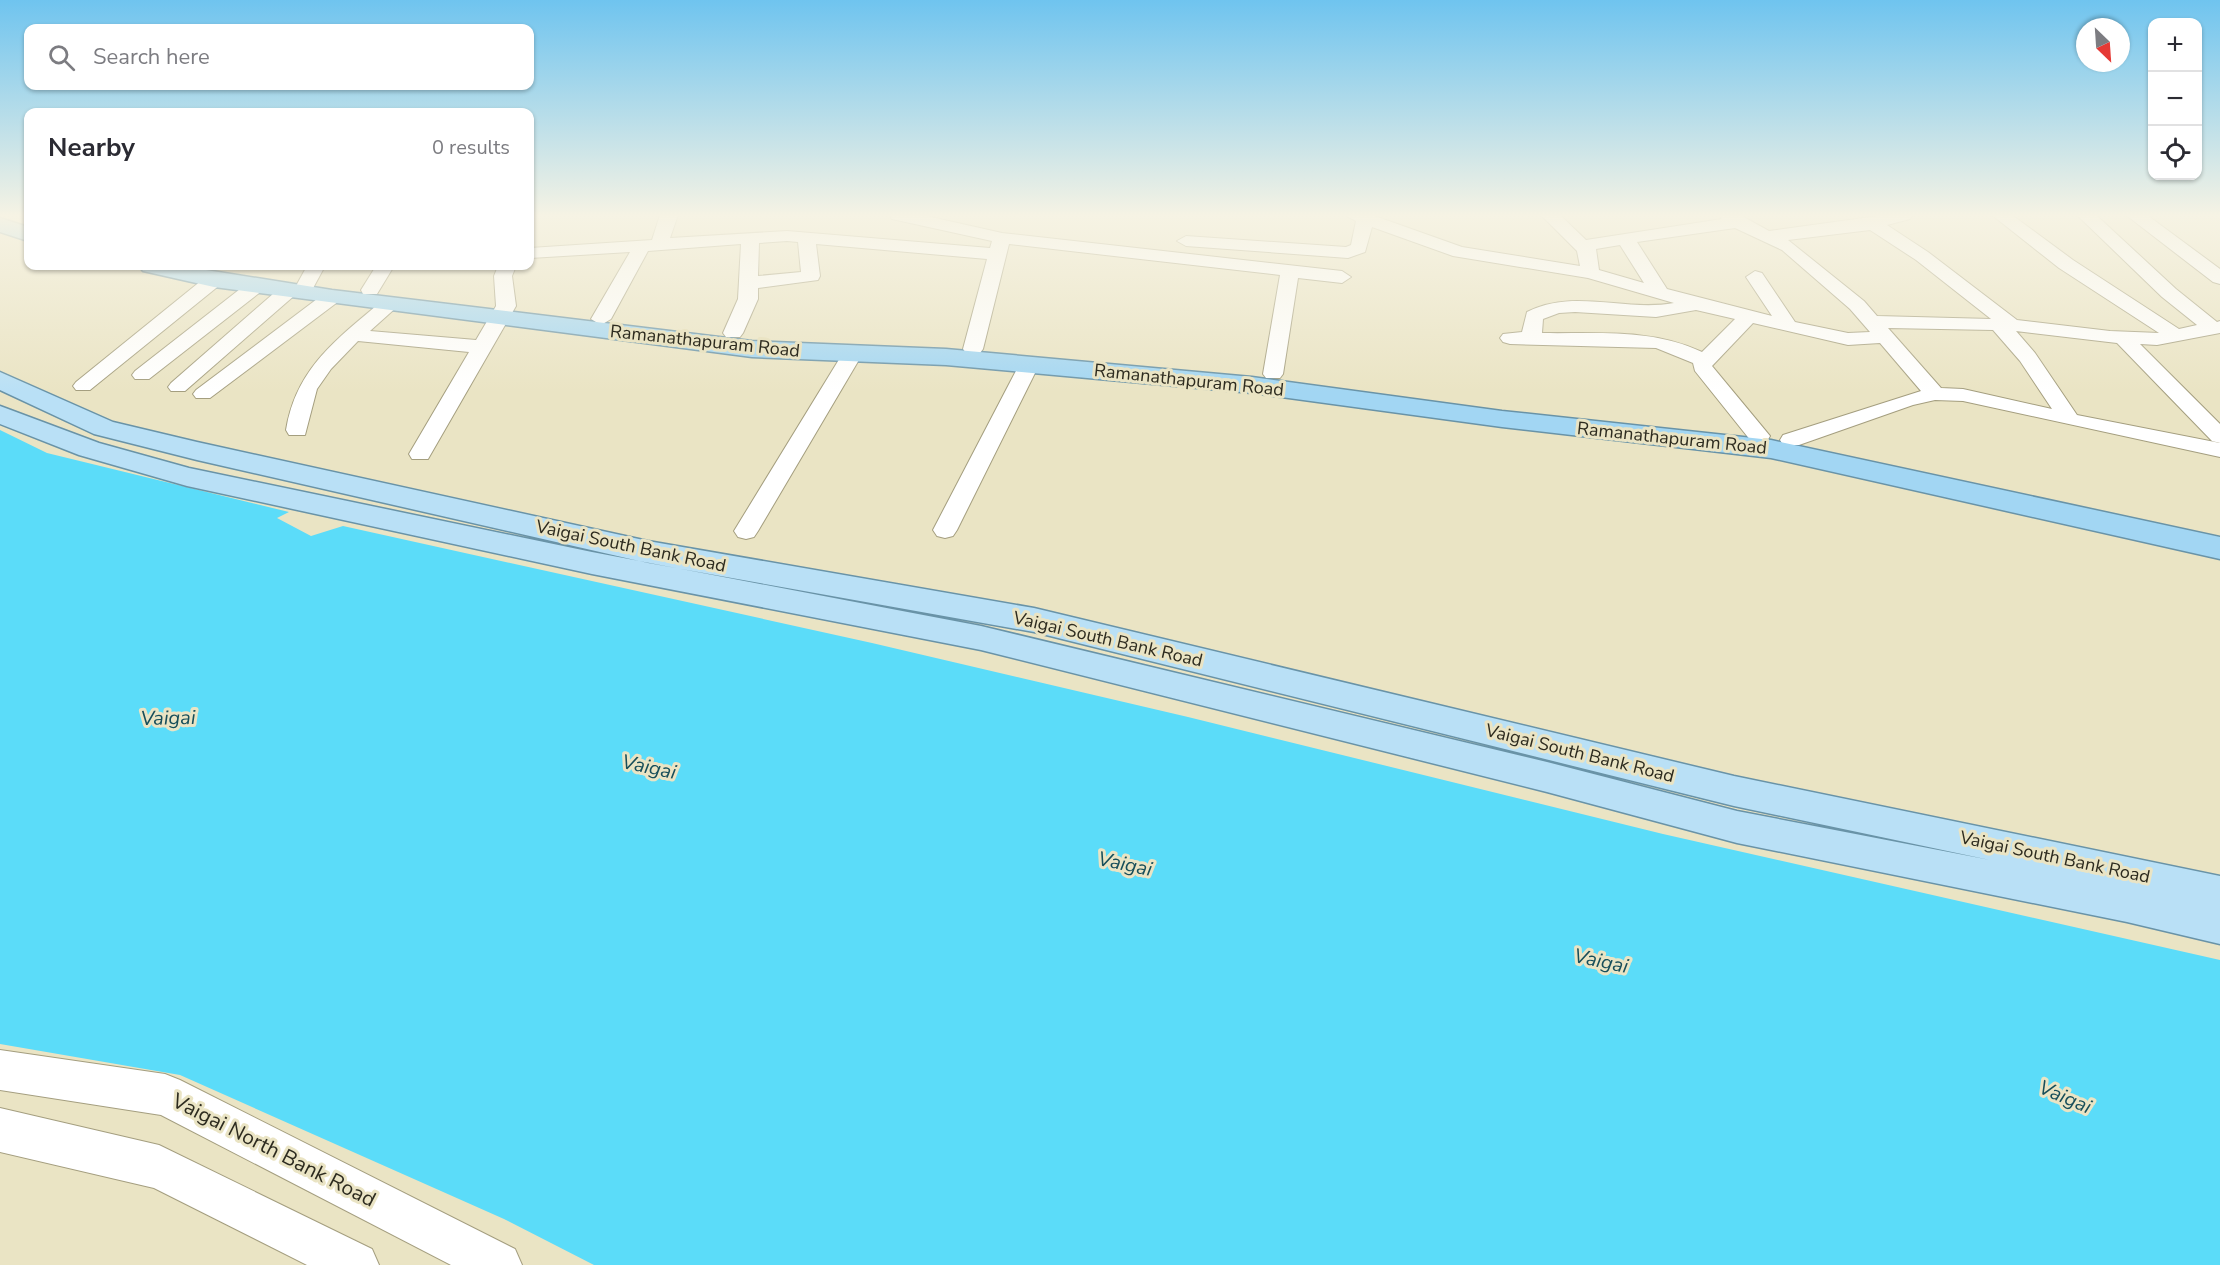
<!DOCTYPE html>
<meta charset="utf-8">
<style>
:root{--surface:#fff;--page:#f7f7f7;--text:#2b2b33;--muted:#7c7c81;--line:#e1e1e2}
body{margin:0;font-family:"Nunito Sans",sans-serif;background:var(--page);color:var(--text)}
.controls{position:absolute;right:18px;top:18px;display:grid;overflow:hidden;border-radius:12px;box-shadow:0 2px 4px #0004}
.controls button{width:54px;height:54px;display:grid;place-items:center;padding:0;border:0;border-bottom:2px solid var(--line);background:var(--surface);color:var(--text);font:30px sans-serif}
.compass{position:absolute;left:2076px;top:18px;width:54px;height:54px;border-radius:50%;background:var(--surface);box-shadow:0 2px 4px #0004;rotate:155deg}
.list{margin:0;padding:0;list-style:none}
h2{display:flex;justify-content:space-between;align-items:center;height:78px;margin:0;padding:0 24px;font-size:26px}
h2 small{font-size:20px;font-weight:400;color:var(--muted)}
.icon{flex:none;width:33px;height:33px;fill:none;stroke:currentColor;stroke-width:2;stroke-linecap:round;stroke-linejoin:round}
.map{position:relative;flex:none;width:2220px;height:1265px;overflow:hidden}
.search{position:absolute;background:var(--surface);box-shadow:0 2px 4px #0004;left:24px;top:24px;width:510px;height:66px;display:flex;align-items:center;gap:15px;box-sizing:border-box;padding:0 21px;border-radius:12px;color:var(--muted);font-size:22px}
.panel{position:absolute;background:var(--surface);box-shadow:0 2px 4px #0004;left:24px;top:108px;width:510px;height:162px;border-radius:12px}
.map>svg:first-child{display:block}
.water{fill:#5bdcf9}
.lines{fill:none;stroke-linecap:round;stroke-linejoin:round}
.minor-casing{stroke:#a49e7f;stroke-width:2}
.tertiary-casing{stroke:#a49e7f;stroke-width:2}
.primary-casing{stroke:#6993a7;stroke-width:3}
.trunk-casing{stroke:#6993a7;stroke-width:3}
.minor{fill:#fff;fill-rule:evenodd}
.tertiary{fill:#fff;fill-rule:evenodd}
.primary{fill:#b9e0f6;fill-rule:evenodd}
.trunk{fill:#a2d6f3;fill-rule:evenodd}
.labels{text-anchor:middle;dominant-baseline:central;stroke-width:6;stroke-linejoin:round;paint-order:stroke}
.street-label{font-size:18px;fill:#2d2b1f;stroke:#eae4c4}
.water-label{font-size:20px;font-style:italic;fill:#174e5a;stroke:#eae4c4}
.near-street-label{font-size:21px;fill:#2d2b1f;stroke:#eae4c4}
</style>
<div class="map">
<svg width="2220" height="1265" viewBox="0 0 2220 1265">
<rect width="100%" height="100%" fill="#eae4c4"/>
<path class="water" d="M 0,430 L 47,453 L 289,512 L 277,518 L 311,536 L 343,526 L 872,643 L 1188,717 L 1663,834 L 2220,960 L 2220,1265 L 594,1265 L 504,1219 L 180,1075 L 0,1044 Z"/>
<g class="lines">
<g class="minor-casing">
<path id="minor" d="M 660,215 L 678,215 L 670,238 L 787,231 L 990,248 L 992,241 L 892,219 L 889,215 L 922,215 L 1002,233 L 1342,271 L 1351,277 L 1342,283 L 1298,278 L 1283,374 L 1280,378 L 1266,378 L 1263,374 L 1280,275 L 1009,244 L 983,349 L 980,353 L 966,353 L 963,349 L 987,259 L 816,244 L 820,276 L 818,280 L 758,288 L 758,299 L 743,333 L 740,337 L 726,337 L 723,333 L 738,299 L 741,244 L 648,251 L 611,319 L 601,325 L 591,319 L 630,252 L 530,258 L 530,248 L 652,240 ZM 787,241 L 798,242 L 801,272 L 758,276 L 759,243 Z
M 1345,215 L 1372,215 L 1462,247 L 1580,266 L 1577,251 L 1541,215 L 1560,215 L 1586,240 L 1722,219 L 1719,215 L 1740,215 L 1769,231 L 1885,215 L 1913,215 L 1910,219 L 1887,225 L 1928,252 L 2017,320 L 2110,331 L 2159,333 L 2059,268 L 1992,215 L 2012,215 L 2073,260 L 2179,329 L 2197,325 L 2162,297 L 2077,215 L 2096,215 L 2176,289 L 2217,322 L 2220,321 L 2220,333 L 2157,345 L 2140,344 L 2220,424 L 2220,443 L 2212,441 L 2117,343 L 2016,331 L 2035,353 L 2077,415 L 2220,443 L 2220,457 L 1963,401 L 1935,400 L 1913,405 L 1799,445 L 1783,445 L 1780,440 L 1783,435 L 1921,391 L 1880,343 L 1848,345 L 1753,323 L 1712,366 L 1770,436 L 1767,441 L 1751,441 L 1695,371 L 1693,363 L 1656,348 L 1510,344 L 1503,342 L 1500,338 L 1503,334 L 1522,332 L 1527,312 C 1574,288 1625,312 1674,303 L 1588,278 L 1453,256 L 1372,227 L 1365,252 L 1348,258 L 1186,246 L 1177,241 L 1186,236 L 1346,247 L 1351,245 L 1356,221 ZM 1735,228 L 1782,250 L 1850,309 L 1870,332 L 1848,333 L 1795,322 L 1762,273 L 1755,271 L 1746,277 L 1772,316 L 1667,289 L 1637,242 ZM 1870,230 L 1916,260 L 1991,319 L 1877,316 L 1864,301 L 1788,240 ZM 1620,245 L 1644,283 L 1599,270 L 1596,249 ZM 1696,310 L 1735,319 L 1702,352 C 1652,328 1595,334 1542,333 L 1543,319 L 1559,313 L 1575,312 L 1656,317 ZM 1888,328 L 1993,330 L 2020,361 L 2052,409 L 1963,389 L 1941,388 Z
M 2126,215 L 2147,215 L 2220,269 L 2220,284 L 2213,282 Z
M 307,266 L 325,266 L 312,290 L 305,292 L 296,286 Z
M 376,266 L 394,266 L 377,294 L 363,294 L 361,290 Z
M 498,266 L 516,266 L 512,276 L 516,306 L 428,459 L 412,459 L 409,454 L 469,352 L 358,341 L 331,369 L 317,389 L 305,435 L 289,435 L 286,430 C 296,368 337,339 382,301 L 389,299 L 399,305 L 370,331 L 476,340 L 496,306 L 494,276 Z
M 214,274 L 221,276 L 223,280 L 221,284 L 90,390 L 76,390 L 73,386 L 76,382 L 207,276 Z
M 256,280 L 265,286 L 263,290 L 149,379 L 135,379 L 132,375 L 135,371 L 249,282 Z
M 288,285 L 295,287 L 297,291 L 295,295 L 185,391 L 171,391 L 168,387 L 171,383 L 281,287 Z
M 332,291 L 342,297 L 339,301 L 210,398 L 196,398 L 193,394 L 196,390 L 325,293 Z
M 853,347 L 860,349 L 863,353 L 758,531 L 754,537 L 746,539 L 738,537 L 734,531 L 843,353 L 846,349 Z
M 1029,359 L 1036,361 L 1039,365 L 957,530 L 953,536 L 945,538 L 937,536 L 933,530 L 1019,365 L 1022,361 Z"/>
</g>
<g class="tertiary-casing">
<path id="tertiary" d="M 0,1050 L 165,1074 L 180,1080 L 515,1249 L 522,1265 L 451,1265 L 161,1115 L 0,1090 Z
M 0,1108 L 159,1145 L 372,1249 L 379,1265 L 307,1265 L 154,1188 L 0,1152 Z"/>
</g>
<g class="primary-casing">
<path id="primary" d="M 0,372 L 113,422 L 197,442 L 648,541 L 1034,608 L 1734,776 L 2220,876 L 2220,944 L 2127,922 L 1737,843 L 1547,792 L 981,650 L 592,574 L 187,486 L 79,455 L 0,424 L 0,406 L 99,443 L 189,468 L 592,552 L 981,626 L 1547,762 L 1737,811 L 1990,860 L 1734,806 L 1034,632 L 648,563 L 197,460 L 94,434 L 0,390 Z"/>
</g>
<g class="trunk-casing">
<path id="trunk" d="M 0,218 L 28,227 L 28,241 L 0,232 Z
M 139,266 L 181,266 L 332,290 L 752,341 L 946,349 L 1252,377 L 1502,411 L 1771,440 L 2220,537 L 2220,559 L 1771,458 L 1502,427 L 1252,393 L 946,365 L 752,357 L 214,287 L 143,271 Z"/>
</g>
<use href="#minor" class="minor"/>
<use href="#tertiary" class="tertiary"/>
<use href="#primary" class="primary"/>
<use href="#trunk" class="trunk"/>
</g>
<linearGradient id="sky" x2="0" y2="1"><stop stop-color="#6fc4ef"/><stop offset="0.55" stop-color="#f6f3e4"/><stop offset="1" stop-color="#f6f3e4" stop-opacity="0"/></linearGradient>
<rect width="2220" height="392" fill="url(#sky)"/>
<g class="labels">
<g class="street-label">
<text transform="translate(705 341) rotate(6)">Ramanathapuram Road</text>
<text transform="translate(1189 380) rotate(6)">Ramanathapuram Road</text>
<text transform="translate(1672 438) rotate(6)">Ramanathapuram Road</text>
<text transform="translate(631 546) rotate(12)">Vaigai South Bank Road</text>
<text transform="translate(1108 639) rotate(13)">Vaigai South Bank Road</text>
<text transform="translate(1580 753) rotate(14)">Vaigai South Bank Road</text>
<text transform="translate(2055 857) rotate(12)">Vaigai South Bank Road</text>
</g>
<g class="water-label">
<text transform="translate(168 718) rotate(-1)">Vaigai</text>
<text transform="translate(649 767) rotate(12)">Vaigai</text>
<text transform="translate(1125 864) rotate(12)">Vaigai</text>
<text transform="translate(1601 961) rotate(12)">Vaigai</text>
<text transform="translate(2065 1097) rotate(23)">Vaigai</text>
</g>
<g class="near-street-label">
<text transform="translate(274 1150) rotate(27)">Vaigai North Bank Road</text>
</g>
</g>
</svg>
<div class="controls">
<button>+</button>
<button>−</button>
<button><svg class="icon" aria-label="locate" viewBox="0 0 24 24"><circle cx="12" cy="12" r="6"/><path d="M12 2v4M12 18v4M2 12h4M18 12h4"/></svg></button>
</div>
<svg class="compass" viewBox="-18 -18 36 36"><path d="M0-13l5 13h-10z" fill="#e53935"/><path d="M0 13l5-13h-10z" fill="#7c7c81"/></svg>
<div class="search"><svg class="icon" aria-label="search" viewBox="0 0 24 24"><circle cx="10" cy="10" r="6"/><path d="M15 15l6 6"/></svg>Search here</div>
<section class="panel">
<h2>Nearby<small>0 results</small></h2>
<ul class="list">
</ul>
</section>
</div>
